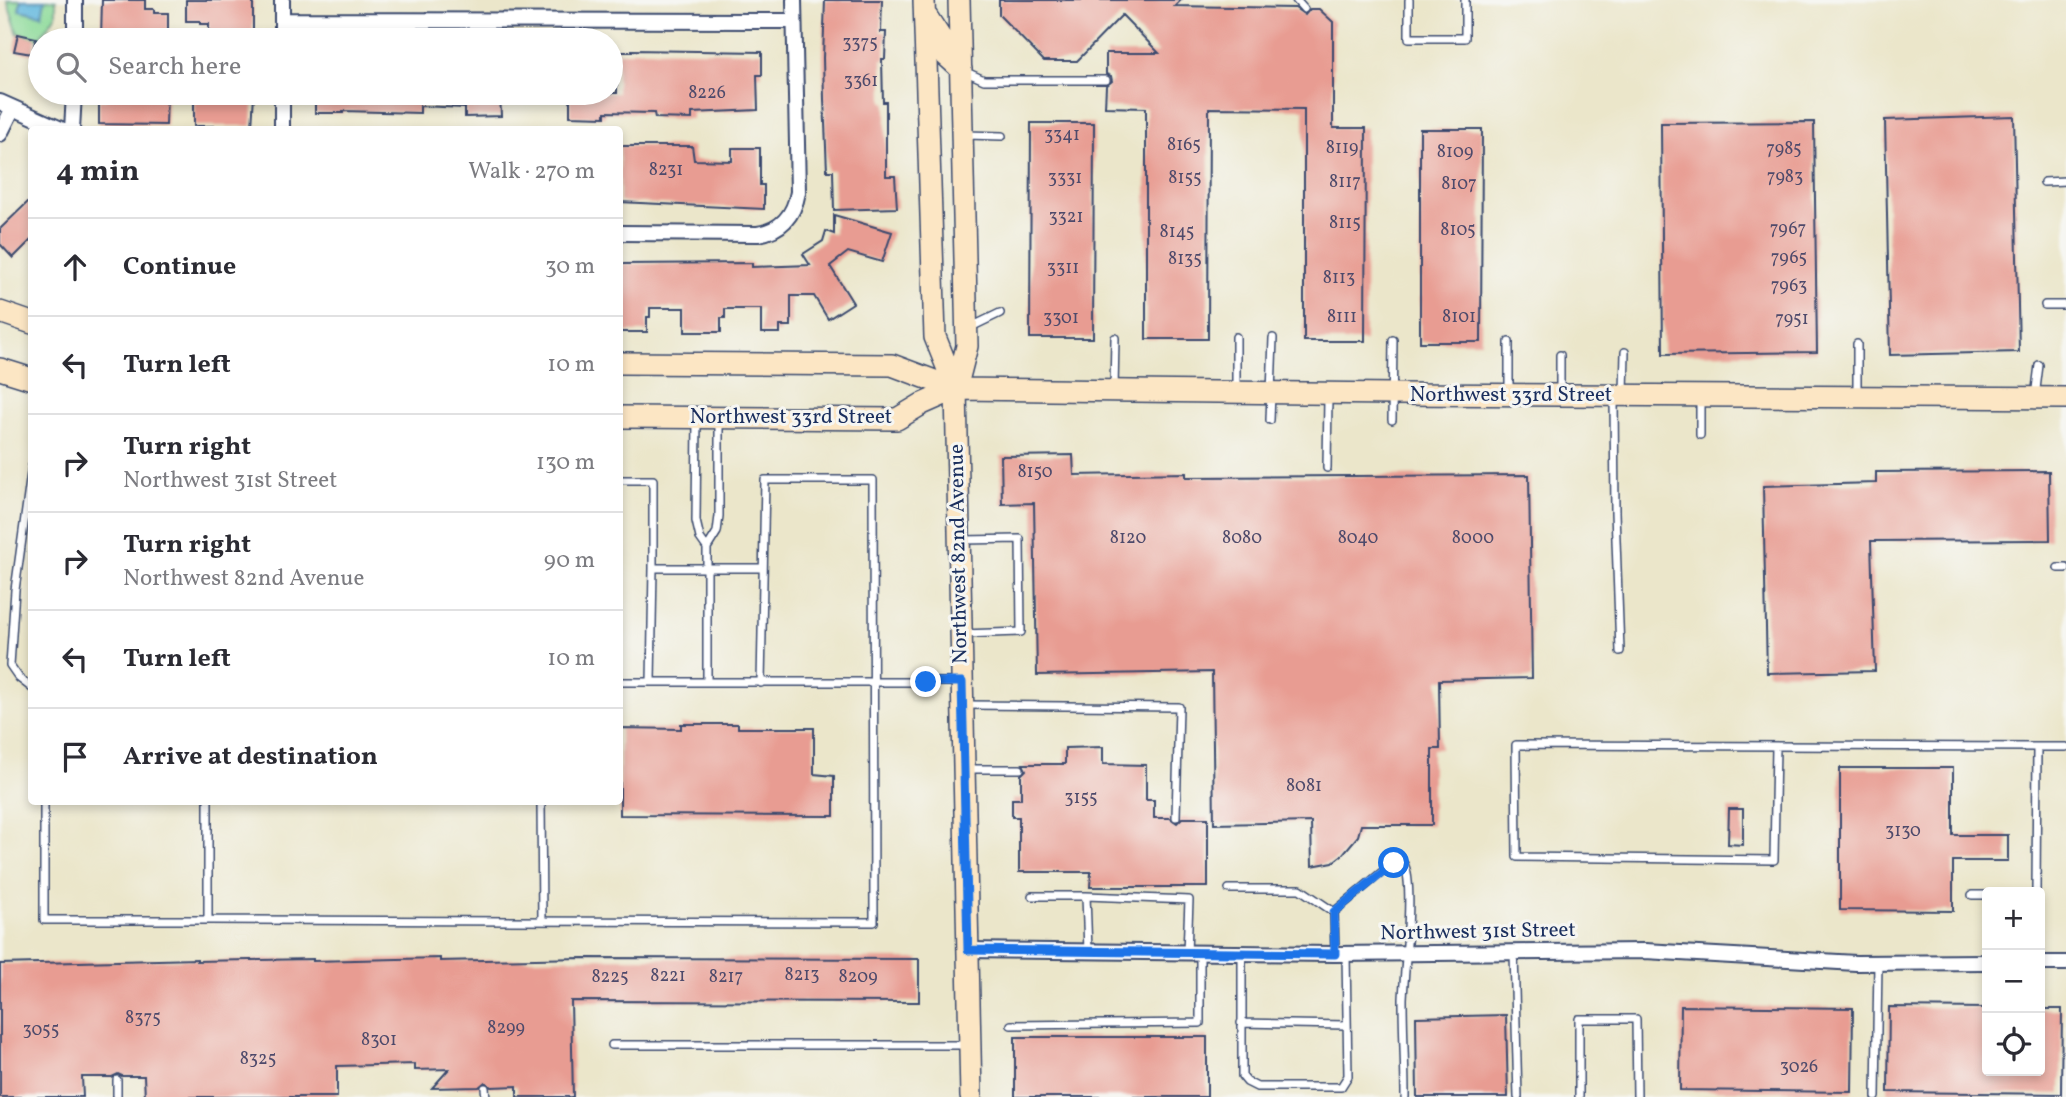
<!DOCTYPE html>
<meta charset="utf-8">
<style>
:root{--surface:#fff;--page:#f7f7f7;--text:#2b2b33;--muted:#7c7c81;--line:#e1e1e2}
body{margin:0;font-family:Vollkorn,serif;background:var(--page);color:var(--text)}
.controls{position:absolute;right:21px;bottom:21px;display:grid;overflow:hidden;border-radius:7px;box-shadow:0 4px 10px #0003}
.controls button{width:63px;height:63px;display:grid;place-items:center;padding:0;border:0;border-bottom:2px solid var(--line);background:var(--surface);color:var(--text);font:35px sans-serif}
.stop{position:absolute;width:21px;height:21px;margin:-16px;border:5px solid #1a73e8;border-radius:50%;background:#fff}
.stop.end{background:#1a73e8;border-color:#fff;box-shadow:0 2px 7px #0008}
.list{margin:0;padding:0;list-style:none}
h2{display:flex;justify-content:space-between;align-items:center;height:91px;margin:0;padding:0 28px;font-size:30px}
h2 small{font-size:23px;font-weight:400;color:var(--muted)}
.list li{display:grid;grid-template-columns:46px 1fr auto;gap:21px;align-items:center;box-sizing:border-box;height:98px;padding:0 28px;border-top:2px solid var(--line)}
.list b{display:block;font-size:26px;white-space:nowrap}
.list p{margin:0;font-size:23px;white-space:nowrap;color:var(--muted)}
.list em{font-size:23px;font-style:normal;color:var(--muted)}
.icon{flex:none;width:38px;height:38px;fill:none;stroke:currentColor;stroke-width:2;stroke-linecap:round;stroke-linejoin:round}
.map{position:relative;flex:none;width:2066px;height:1097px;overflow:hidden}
.search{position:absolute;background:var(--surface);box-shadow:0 4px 10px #0003;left:28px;top:28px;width:595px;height:77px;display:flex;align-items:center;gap:18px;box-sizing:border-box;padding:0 24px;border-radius:38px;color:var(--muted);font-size:26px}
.panel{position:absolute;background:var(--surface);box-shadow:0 4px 10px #0003;left:28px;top:126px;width:595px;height:679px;border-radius:7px}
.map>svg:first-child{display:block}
.green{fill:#8bda98;stroke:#53847b;stroke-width:2}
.water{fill:#61b7de;stroke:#3e739e;stroke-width:2}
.building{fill:#e89c92}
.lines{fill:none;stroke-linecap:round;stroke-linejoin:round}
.lane-casing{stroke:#3a4a6e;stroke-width:10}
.street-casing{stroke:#3a4a6e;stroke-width:18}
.secondary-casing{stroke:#3a4a6e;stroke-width:24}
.lane{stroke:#fff;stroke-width:7}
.street{stroke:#fff;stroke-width:14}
.secondary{stroke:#fce6c4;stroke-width:21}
.route{stroke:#1a73e8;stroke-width:9}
.labels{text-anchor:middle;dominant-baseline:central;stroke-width:6;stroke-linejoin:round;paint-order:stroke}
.number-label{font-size:18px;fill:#4e4a6b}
.street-label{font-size:21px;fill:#1b2f5e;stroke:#f6f6f2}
</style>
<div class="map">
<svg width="2066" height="1097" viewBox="0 0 2066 1097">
<rect width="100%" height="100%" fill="#f6f6f2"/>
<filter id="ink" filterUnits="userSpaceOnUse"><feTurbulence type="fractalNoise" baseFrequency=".0143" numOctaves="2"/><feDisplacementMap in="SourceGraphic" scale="14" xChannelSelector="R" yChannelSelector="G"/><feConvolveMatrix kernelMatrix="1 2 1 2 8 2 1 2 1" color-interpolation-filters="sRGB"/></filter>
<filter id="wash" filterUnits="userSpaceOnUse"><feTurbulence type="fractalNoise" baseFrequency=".00686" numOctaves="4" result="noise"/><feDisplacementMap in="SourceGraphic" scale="28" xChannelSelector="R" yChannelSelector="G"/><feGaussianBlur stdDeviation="1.57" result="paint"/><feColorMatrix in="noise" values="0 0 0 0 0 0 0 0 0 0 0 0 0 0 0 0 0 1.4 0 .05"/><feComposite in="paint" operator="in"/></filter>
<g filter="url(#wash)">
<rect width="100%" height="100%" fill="#ebe6ca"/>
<path class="green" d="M 7,0 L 56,0 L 56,15 L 39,39 L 18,34 Z"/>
<path class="water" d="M 21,0 L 45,0 L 42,15 L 19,10 Z"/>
<g id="blocks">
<path class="building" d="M 102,0 L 145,0 L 145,9 L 154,9 L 154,13 L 168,13 L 168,40 L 101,40 Z
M 186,0 L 253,0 L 253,40 L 209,40 L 209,24 L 200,24 L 200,21 L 186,21 Z
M 825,0 L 882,0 L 881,32 L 886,32 L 885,59 L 882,59 L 883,102 L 886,102 L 886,176 L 895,176 L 897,208 L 834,210 L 833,171 L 827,171 L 824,99 L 823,58 Z
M 999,0 L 1181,0 L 1175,6 L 1295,8 L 1305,15 L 1310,9 L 1319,9 L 1333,22 L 1333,128 L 1366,128 L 1365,341 L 1304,341 L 1304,109 L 1209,108 L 1208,339 L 1146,339 L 1146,108 L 1105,107 L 1106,86 L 1112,81 L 1111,76 L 1106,74 L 1106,53 L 1159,53 L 1122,15 L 1077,61 L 1044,61 L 999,15 Z
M 18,34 L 36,38 L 32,54 L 14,51 Z
M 632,50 L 762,52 L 762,75 L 757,75 L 758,110 L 692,113 L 692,119 L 655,118 L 654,113 L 605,112 L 605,117 L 570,116 L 570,93 L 617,93 L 617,52 L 632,52 Z
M 106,93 L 167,93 L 166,125 L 99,124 L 99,100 L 106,100 Z
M 315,93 L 500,93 L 501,116 L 465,117 L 465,108 L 420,106 L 420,113 L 343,111 L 343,113 L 315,113 Z
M 194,95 L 254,95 L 252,126 L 194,126 Z
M 2014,116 L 2019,352 L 1890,355 L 1885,120 Z
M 1814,122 L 1817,352 L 1663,354 L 1661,123 Z
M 1031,123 L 1094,123 L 1093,338 L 1030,338 Z
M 1420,129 L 1482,129 L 1481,342 L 1420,342 Z
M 620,146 L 692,146 L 694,160 L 732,161 L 732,148 L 760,148 L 760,185 L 764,185 L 764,209 L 620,202 Z
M 32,198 L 32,239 L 13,258 L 0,244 L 0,229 Z
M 834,215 L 892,232 L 882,262 L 848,252 L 830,266 L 853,303 L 828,319 L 814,296 L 791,296 L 791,326 L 780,326 L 780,333 L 761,333 L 761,309 L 725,309 L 725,318 L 721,318 L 721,332 L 685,332 L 685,308 L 650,308 L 650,317 L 647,317 L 647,332 L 620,332 L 620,264 L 752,263 L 752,267 L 810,265 L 803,254 L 823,241 L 826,231 L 834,234 Z
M 1073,455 L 1074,475 L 1186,473 L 1186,477 L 1529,475 L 1532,678 L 1439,680 L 1440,749 L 1432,749 L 1432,825 L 1361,825 L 1358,836 L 1342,855 L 1333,862 L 1312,866 L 1311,822 L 1214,824 L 1212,672 L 1037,675 L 1034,503 L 1002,504 L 1001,456 Z
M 2049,471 L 2050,540 L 1871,541 L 1875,671 L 1767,673 L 1763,486 L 1876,483 L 1876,472 Z
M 681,724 L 738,724 L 738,728 L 814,728 L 814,774 L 834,776 L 834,816 L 620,815 L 620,728 L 681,729 Z
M 1103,747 L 1103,764 L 1146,765 L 1146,800 L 1154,800 L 1154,818 L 1170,818 L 1177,823 L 1182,818 L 1208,818 L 1208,887 L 1090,887 L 1091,872 L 1019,872 L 1019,817 L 1012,817 L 1012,799 L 1021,799 L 1021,775 L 1026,770 L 1023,764 L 1065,764 L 1065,748 Z
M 1840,768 L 1953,768 L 1953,835 L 2008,835 L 2008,861 L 1953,861 L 1953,911 L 1840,910 Z
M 1729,809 L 1743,809 L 1743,845 L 1728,844 Z
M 440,958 L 440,961 L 583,958 L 919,959 L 919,1002 L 571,1001 L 573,1097 L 517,1097 L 517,1086 L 491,1087 L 485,1082 L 479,1087 L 432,1088 L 449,1069 L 415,1070 L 415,1064 L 337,1066 L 337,1097 L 145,1097 L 144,1076 L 122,1076 L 118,1074 L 112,1077 L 82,1077 L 83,1097 L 0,1097 L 0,964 L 197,959 L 197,961 L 313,959 L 313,961 Z
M 1681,1006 L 1853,1008 L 1852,1092 L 1680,1090 Z
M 1889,1007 L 1987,1008 L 1987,1071 L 2040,1071 L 2040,1009 L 2062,1009 L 2061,1094 L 1888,1092 Z
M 1506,1015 L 1508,1097 L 1417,1097 L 1416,1017 Z
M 1015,1037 L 1207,1037 L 1207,1097 L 1015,1097 Z"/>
</g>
</g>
<g filter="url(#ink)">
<use href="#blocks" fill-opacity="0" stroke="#3a4a6e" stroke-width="2"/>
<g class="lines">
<g class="lane-casing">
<path id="lane" d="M 1296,0 L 1304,9
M 1409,0 L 1409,38 L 1465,38 L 1465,0
M 964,71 L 984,80 L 1106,80
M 966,135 L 1002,136
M 2044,182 L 2066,181
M 2045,305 L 2066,305
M 969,328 L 1000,313
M 1236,337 L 1236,389
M 1857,344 L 1857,393
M 1560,355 L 1560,394
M 1114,390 L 1115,338
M 1509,391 L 1509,342
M 1624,393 L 1625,352
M 2035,397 L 2039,365
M 1614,399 L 1615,512 L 1620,651
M 697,418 L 696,521 L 700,538 L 707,548
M 1270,420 L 1273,338
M 1392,420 L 1393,340
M 1700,435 L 1700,397
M 32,466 L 15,590 L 10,665 L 19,678 L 32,688
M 1327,468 L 1328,397
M 620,480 L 653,480 L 653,568 L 763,568
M 2058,568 L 2066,568
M 962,634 L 1021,632 L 1020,539 L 963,540
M 620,682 L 961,682
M 651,682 L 653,568
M 707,682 L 707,548 L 717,532 L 719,516 L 719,419
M 966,705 L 1179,707 L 1176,817
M 1776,746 L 1774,860 L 1517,857 L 1516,745 L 2037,747 L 2066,747
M 968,769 L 1020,769
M 44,802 L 44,920 L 208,920 L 208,802
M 541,802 L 542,921
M 1229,889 L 1300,889 L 1334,912
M 2036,892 L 2037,747
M 1972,895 L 1987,895
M 1032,896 L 1086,896 L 1088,951
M 1086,896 L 1189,900 L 1187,953
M 208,920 L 874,922 L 873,480 L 765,480 L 761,683
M 1242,953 L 1242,1076 L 1247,1082 L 1257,1087 L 1341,1087 L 1348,1076 L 1346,954
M 1514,953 L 1518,1097
M 1335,954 L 1334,912 L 1388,867 L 1394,863 L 1404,864 C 1415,884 1404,971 1403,999 C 1403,1032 1405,1064 1405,1097
M 1241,1023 L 1346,1025
M 1011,1025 L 1200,1023 L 1200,953
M 612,1045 L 966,1045
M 117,1080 L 117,1097
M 485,1088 L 486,1097
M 1579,1097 L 1579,1019 L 1636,1019 L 1637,1097
M 1876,1097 L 1878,962"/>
</g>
<g class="street-casing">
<path id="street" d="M 282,20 L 794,21
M 75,40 L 75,0
M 282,40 L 282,0
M 282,93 L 282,130
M 0,102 L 63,130
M 72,130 L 74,93
M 0,134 L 13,108
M 620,233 L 758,234 C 782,230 794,215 798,192 L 794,0
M 968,950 L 1335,954 L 1645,951 L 1856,963 L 1987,962
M 2040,963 L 2066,963"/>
</g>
<g class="secondary-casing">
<path id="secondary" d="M 924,0 L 935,337 L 956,389
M 959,0 L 967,346 L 956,389 L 971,1097
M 927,17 L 940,37 L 942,52 L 961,69
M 0,312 L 32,323
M 620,363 L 892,365 L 956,389 L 1393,394 L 2066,398
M 0,369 L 32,379
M 620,417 L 897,419 L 922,404 L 956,389"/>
</g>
<use href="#lane" class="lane"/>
<use href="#street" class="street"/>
<use href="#secondary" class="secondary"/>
</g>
</g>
<g class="lines" filter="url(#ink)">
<path class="route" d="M 926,682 L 962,682 L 968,950 L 1335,954 L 1334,912 L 1394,863"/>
</g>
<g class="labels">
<g class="number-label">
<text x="860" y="43">3375</text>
<text x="861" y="81">3361</text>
<text x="707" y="93">8226</text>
<text x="1062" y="135">3341</text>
<text x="1184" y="145">8165</text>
<text x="1342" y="148">8119</text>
<text x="1784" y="149">7985</text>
<text x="1455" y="152">8109</text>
<text x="666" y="170">8231</text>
<text x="1785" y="177">7983</text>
<text x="1065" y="178">3331</text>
<text x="1185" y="178">8155</text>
<text x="1345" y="182">8117</text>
<text x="1459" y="184">8107</text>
<text x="1066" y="217">3321</text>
<text x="1345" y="223">8115</text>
<text x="1788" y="229">7967</text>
<text x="1458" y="230">8105</text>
<text x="1177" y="232">8145</text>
<text x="1789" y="258">7965</text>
<text x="1185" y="259">8135</text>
<text x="1063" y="268">3311</text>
<text x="1339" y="278">8113</text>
<text x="1789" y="286">7963</text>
<text x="1342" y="317">8111</text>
<text x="1459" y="317">8101</text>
<text x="1061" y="318">3301</text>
<text x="1792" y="319">7951</text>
<text x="1035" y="472">8150</text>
<text x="1128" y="538">8120</text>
<text x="1242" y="538">8080</text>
<text x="1358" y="538">8040</text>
<text x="1473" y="538">8000</text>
<text x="1304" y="786">8081</text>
<text x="1081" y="798">3155</text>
<text x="1903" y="831">3130</text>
<text x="802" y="975">8213</text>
<text x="668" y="976">8221</text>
<text x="610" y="977">8225</text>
<text x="726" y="977">8217</text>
<text x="858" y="977">8209</text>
<text x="143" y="1018">8375</text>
<text x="506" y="1028">8299</text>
<text x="41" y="1030">3055</text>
<text x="379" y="1040">8301</text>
<text x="258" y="1059">8325</text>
<text x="1799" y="1067">3026</text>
</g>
<g class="street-label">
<text x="1511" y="395">Northwest 33rd Street</text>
<text x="791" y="417">Northwest 33rd Street</text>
<text transform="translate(959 554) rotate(-91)">Northwest 82nd Avenue</text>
<text transform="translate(1478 932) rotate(-1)">Northwest 31st Street</text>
</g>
</g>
</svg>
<div class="controls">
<button>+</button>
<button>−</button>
<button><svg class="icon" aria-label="locate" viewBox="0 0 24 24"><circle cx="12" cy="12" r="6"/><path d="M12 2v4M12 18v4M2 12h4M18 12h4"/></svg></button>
</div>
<div class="stop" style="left:1394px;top:863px"></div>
<div class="stop end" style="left:926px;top:682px"></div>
<div class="search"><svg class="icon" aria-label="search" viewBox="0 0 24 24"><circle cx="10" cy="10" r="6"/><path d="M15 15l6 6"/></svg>Search here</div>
<section class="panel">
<h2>4 min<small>Walk · 270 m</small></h2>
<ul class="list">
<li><svg class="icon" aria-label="ahead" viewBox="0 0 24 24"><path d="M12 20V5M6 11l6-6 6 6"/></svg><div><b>Continue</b></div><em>30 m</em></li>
<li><svg class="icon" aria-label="left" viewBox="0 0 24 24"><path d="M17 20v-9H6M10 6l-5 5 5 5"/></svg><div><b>Turn left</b></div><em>10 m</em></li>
<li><svg class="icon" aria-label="right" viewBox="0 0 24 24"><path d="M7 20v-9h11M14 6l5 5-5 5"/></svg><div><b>Turn right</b><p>Northwest 31st Street</p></div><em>130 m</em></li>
<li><svg class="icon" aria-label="right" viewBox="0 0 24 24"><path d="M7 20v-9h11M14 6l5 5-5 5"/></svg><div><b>Turn right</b><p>Northwest 82nd Avenue</p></div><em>90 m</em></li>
<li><svg class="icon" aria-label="left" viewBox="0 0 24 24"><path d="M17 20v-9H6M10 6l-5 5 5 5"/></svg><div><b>Turn left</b></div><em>10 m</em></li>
<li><svg class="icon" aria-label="arrive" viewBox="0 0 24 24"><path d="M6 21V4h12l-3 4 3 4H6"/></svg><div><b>Arrive at destination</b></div></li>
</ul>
</section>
</div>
